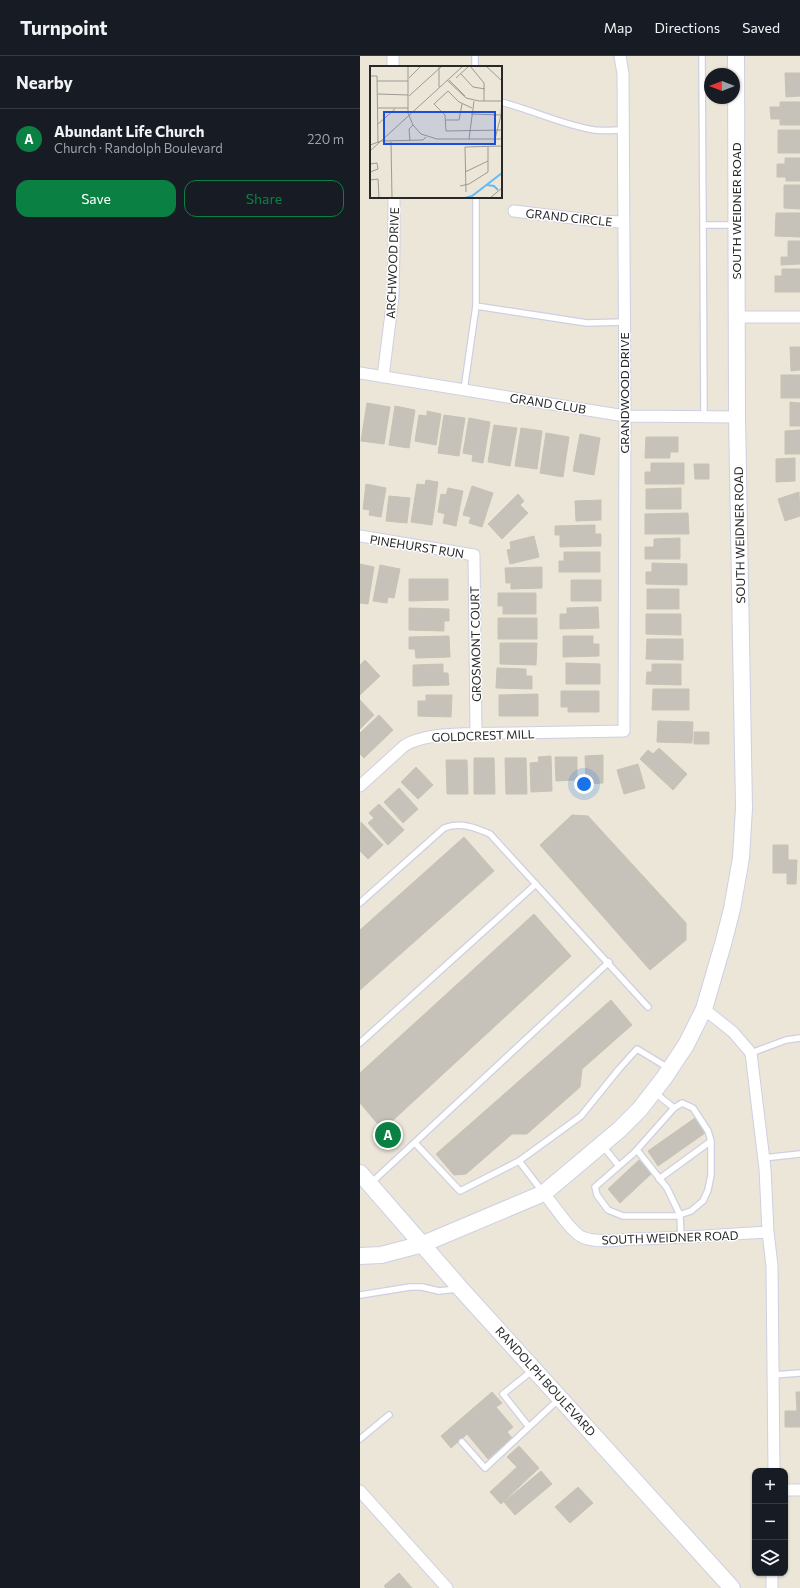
<!DOCTYPE html>
<meta charset="utf-8">
<style>
:root{--surface:#171b24;--page:#242831;--text:#f1f3f6;--muted:#9ea1a6;--line:#363941;--accent:#0b8043}
body{margin:0;font-family:Commissioner,sans-serif;background:var(--page);color:var(--text)}
.controls{position:absolute;right:12px;bottom:12px;display:grid;overflow:hidden;border-radius:8px;box-shadow:0 1px 3px #0004}
.controls button{width:36px;height:36px;display:grid;place-items:center;padding:0;border:0;border-bottom:1px solid var(--line);background:var(--surface);color:var(--text);font:20px sans-serif}
.compass{position:absolute;left:344px;top:12px;width:36px;height:36px;border-radius:50%;background:var(--surface);box-shadow:0 1px 3px #0004;rotate:270deg}
.you{position:absolute;left:224px;top:728px;width:14px;height:14px;margin:-10px;border:3px solid #fff;border-radius:50%;background:#1a73e8;box-shadow:0 0 0 6px #1a73e833}
.badge{display:grid;place-items:center;width:26px;height:26px;border-radius:50%;background:var(--accent);color:#fff;font-size:13px;font-weight:700}
.pin{position:absolute;translate:-50% -50%;border:2px solid #fff;box-shadow:0 1px 4px #0006}
.list{margin:0;padding:0;list-style:none}
h2{display:flex;justify-content:space-between;align-items:center;height:52px;margin:0;padding:0 16px;font-size:17px}
h2 small{font-size:13px;font-weight:400;color:var(--muted)}
.list li{display:grid;grid-template-columns:26px 1fr auto;gap:12px;align-items:center;box-sizing:border-box;height:60px;padding:0 16px;border-top:1px solid var(--line)}
.list b{display:block;font-size:15px;white-space:nowrap}
.list p{margin:0;font-size:13px;white-space:nowrap;color:var(--muted)}
.list em{font-size:13px;font-style:normal;color:var(--muted)}
.actions{display:flex;gap:8px;padding:12px 16px}
.actions a{flex:1;padding:9px 0;border:1px solid var(--accent);border-radius:12px;text-align:center;font-size:14px;color:var(--accent)}
.actions .main{background:var(--accent);color:#fff}
.icon{flex:none;width:22px;height:22px;fill:none;stroke:currentColor;stroke-width:2;stroke-linecap:round;stroke-linejoin:round}
.map{position:relative;flex:none;width:440px;height:1532px;overflow:hidden}
header{display:flex;align-items:center;gap:24px;box-sizing:border-box;height:56px;padding:0 20px;background:var(--surface);border-bottom:1px solid var(--line)}
header strong{font-size:19px}
nav{display:flex;gap:22px;margin-inline-start:auto;font-size:14px}
main{display:flex}
aside{flex:1;background:var(--surface)}
.map>svg:first-child{display:block}
.building{fill:#c7c2b9;stroke:#c7c2b3}
.lines{fill:none;stroke-linecap:round;stroke-linejoin:round}
.service-casing{stroke:#cecfe2;stroke-width:8}
.minor-casing{stroke:#cecfe2;stroke-width:13}
.secondary-casing{stroke:#cecfe2;stroke-width:18}
.service{stroke:#fff;stroke-width:5.5}
.minor{stroke:#fff;stroke-width:11}
.secondary{stroke:#fff;stroke-width:16}
.labels{text-anchor:middle;dominant-baseline:central;stroke-width:3;stroke-linejoin:round;paint-order:stroke}
.street-label{font-size:12px;fill:#282828;stroke:#fff}
.inset-river{fill:none;stroke:#65bcf4;stroke-width:2}
.inset-road{fill:none;stroke:#9e9a92;stroke-width:1}
.view{fill:#1d4ed8;fill-opacity:0.15;stroke:#1d4ed8;stroke-width:2}
.inset-edge{fill:none;stroke:#282828;stroke-width:2}
</style>
<header>
<strong>Turnpoint</strong>
<nav><a>Map</a><a>Directions</a><a>Saved</a></nav>
</header>
<main>
<aside>
<h2>Nearby<small></small></h2>
<ul class="list">
<li><span class="badge">A</span><div><b>Abundant Life Church</b><p>Church · Randolph Boulevard</p></div><em>220 m</em></li>
</ul>
<div class="actions"><a class="main">Save</a><a>Share</a></div>
</aside>
<div class="map">
<svg width="440" height="1532" viewBox="0 0 440 1532">
<rect width="100%" height="100%" fill="#ece6d9"/>
<path class="building" d="M 425,17 L 440,17 L 440,40 L 426,41 Z
M 420,46 L 440,46 L 440,69 L 420,69 L 420,63 L 411,63 L 410,51 L 420,51 Z
M 418,74 L 440,74 L 440,97 L 418,97 Z
M 425,102 L 440,102 L 440,125 L 426,125 L 426,121 L 417,121 L 417,108 L 425,108 Z
M 424,129 L 440,129 L 440,153 L 424,152 Z
M 416,157 L 440,157 L 440,181 L 415,180 Z
M 428,185 L 440,185 L 440,208 L 421,209 L 421,201 L 428,201 Z
M 422,213 L 440,213 L 440,236 L 415,236 L 415,220 L 422,220 Z
M 430,291 L 440,291 L 440,314 L 431,315 Z
M 421,319 L 440,319 L 440,342 L 421,342 Z
M 430,346 L 440,347 L 440,370 L 430,370 Z
M 7,347 L 30,351 L 24,388 L 1,385 Z
M 35,350 L 55,354 L 49,392 L 29,389 Z
M 67,355 L 81,358 L 76,389 L 55,385 L 59,359 L 67,360 Z
M 84,359 L 105,362 L 99,400 L 78,397 Z
M 109,362 L 130,366 L 123,407 L 112,405 L 113,399 L 103,397 Z
M 134,369 L 157,372 L 150,410 L 128,406 Z
M 161,372 L 182,375 L 177,413 L 155,410 Z
M 440,374 L 440,398 L 425,398 L 425,375 Z
M 186,377 L 209,381 L 203,421 L 180,417 Z
M 220,378 L 240,382 L 234,419 L 213,415 Z
M 286,381 L 318,381 L 318,396 L 310,396 L 310,402 L 285,402 Z
M 435,402 L 435,425 L 416,426 L 416,403 Z
M 291,407 L 324,407 L 324,428 L 285,428 L 285,416 L 291,416 Z
M 334,408 L 349,408 L 349,423 L 335,423 Z
M 66,424 L 78,426 L 72,469 L 51,466 L 57,428 L 65,429 Z
M 6,428 L 26,432 L 21,461 L 9,459 L 10,454 L 3,453 Z
M 112,430 L 133,437 L 122,471 L 109,467 L 111,461 L 103,459 Z
M 88,432 L 103,435 L 96,470 L 83,467 L 85,458 L 78,456 L 81,438 L 86,439 Z
M 321,432 L 321,453 L 286,453 L 286,433 Z
M 439,436 L 440,460 L 425,465 L 418,443 Z
M 158,438 L 164,445 L 160,449 L 168,457 L 142,483 L 128,468 Z
M 29,440 L 50,442 L 47,467 L 26,465 Z
M 241,444 L 241,464 L 216,465 L 215,445 Z
M 328,457 L 329,478 L 285,478 L 285,458 Z
M 235,469 L 235,478 L 241,478 L 241,490 L 200,491 L 200,479 L 195,479 L 195,470 Z
M 174,480 L 179,501 L 150,508 L 147,494 L 151,493 L 150,486 Z
M 320,482 L 320,503 L 285,503 L 285,491 L 294,491 L 294,483 Z
M 204,496 L 240,496 L 240,516 L 199,516 L 199,505 L 204,505 Z
M 292,507 L 327,508 L 327,529 L 286,528 L 286,516 L 292,516 Z
M 0,508 L 14,511 L 8,548 L 0,547 Z
M 20,509 L 40,513 L 34,542 L 28,541 L 27,547 L 13,545 Z
M 182,511 L 182,532 L 151,533 L 151,527 L 146,527 L 145,512 Z
M 49,523 L 88,523 L 88,544 L 49,545 Z
M 211,524 L 241,524 L 241,545 L 211,545 Z
M 287,533 L 319,533 L 319,553 L 287,553 Z
M 138,537 L 176,537 L 176,558 L 143,558 L 143,550 L 138,550 Z
M 238,551 L 239,572 L 200,573 L 200,558 L 207,558 L 207,552 Z
M 49,552 L 89,553 L 89,565 L 84,565 L 84,575 L 49,574 Z
M 286,558 L 321,558 L 321,579 L 286,578 Z
M 138,562 L 177,562 L 177,583 L 138,583 Z
M 89,580 L 90,601 L 56,602 L 55,593 L 49,593 L 49,581 Z
M 203,580 L 233,580 L 233,588 L 239,588 L 239,600 L 203,601 Z
M 287,583 L 323,583 L 323,604 L 286,603 Z
M 140,587 L 177,587 L 176,609 L 140,608 Z
M 5,604 L 20,620 L 0,639 L 0,609 Z
M 206,607 L 240,608 L 240,628 L 206,628 Z
M 83,608 L 83,617 L 88,617 L 89,629 L 53,630 L 53,609 Z
M 292,608 L 321,608 L 321,629 L 286,628 L 287,616 L 292,616 Z
M 137,612 L 166,613 L 166,620 L 172,620 L 172,633 L 136,632 Z
M 293,633 L 329,633 L 329,654 L 292,654 Z
M 201,635 L 239,635 L 239,656 L 208,656 L 208,651 L 201,651 Z
M 178,638 L 178,660 L 139,660 L 139,639 Z
M 66,639 L 92,639 L 91,661 L 58,660 L 58,645 L 66,645 Z
M 0,644 L 14,659 L 0,673 Z
M 19,659 L 33,674 L 4,702 L 0,698 L 0,677 Z
M 298,665 L 333,666 L 332,687 L 297,686 Z
M 334,676 L 349,676 L 349,688 L 334,688 Z
M 299,692 L 327,718 L 313,734 L 280,703 L 288,694 L 293,698 Z
M 243,699 L 243,727 L 226,728 L 225,700 Z
M 191,700 L 192,735 L 171,736 L 170,707 L 179,706 L 178,701 Z
M 195,701 L 217,701 L 217,724 L 196,725 Z
M 114,702 L 134,702 L 135,738 L 114,738 Z
M 145,702 L 166,702 L 167,738 L 146,738 Z
M 86,704 L 107,704 L 108,738 L 87,738 Z
M 278,708 L 285,732 L 264,738 L 257,714 Z
M 56,711 L 73,729 L 58,743 L 41,726 Z
M 39,732 L 58,753 L 43,767 L 24,746 Z
M 19,748 L 44,774 L 28,789 L 8,767 L 14,762 L 9,757 Z
M 212,759 L 228,760 L 326,867 L 326,884 L 290,914 L 180,789 Z
M 1,766 L 23,789 L 8,803 L 0,795 Z
M 104,781 L 134,815 L 0,934 L 0,874 Z
M 413,789 L 428,789 L 428,804 L 437,804 L 436,828 L 427,828 L 427,817 L 413,817 Z
M 174,858 L 211,900 L 30,1067 L 17,1067 L 0,1047 L 0,1017 Z
M 251,944 L 272,969 L 222,1013 L 220,1031 L 167,1078 L 152,1078 L 106,1118 L 94,1119 L 76,1098 Z
M 335,1062 L 345,1077 L 298,1110 L 288,1095 Z
M 279,1104 L 291,1118 L 260,1147 L 248,1133 Z
M 132,1336 L 142,1347 L 136,1351 L 153,1371 L 147,1376 L 152,1382 L 128,1403 L 107,1378 L 91,1392 L 81,1380 Z
M 436,1336 L 440,1336 L 440,1371 L 425,1371 L 425,1355 L 437,1355 Z
M 159,1390 L 179,1412 L 141,1448 L 130,1436 L 157,1411 L 147,1401 Z
M 181,1415 L 192,1428 L 155,1459 L 144,1446 Z
M 218,1431 L 233,1447 L 210,1467 L 195,1451 Z
M 39,1517 L 52,1532 L 26,1532 L 24,1530 Z"/>
<g class="lines">
<g class="service-casing">
<path id="service" d="M 115,0 L 115,11
M 342,0 L 343,169 L 376,169
M 141,46 C 172,54 203,69 234,74 C 243,75 254,74 263,74
M 343,169 L 344,361
M 116,250 L 227,267 L 264,266
M 104,334 L 116,250 L 116,141
M 0,847 L 84,772 C 100,766 114,771 130,778 L 288,951
M 0,987 L 176,828
M 391,997 L 426,984 L 440,982
M 294,1036 L 314,1052
M 55,1087 L 100,1135 L 159,1105 L 221,1060 L 259,1013 L 277,993 L 310,1013
M 242,1089 L 259,1110 L 235,1131 L 237,1139 L 248,1154 L 263,1160 L 316,1160 L 331,1155 L 343,1145 L 348,1134 L 351,1119 L 351,1085 L 348,1075 L 333,1052 L 322,1047 L 314,1052 L 274,1097 L 259,1110
M 277,1094 L 307,1132 L 320,1159 L 321,1182
M 403,1102 L 440,1098
M 159,1105 L 182,1135
M 299,1123 L 351,1085
M 10,1128 L 249,906
M 0,1239 L 50,1231 L 62,1231 L 79,1235 L 97,1233
M 413,1319 L 440,1317
M 169,1371 L 143,1338 L 173,1314
M 0,1383 L 29,1359
M 102,1386 L 125,1412 L 199,1343"/>
</g>
<g class="minor-casing">
<path id="minor" d="M 33,0 L 33,11
M 154,155 L 238,165 L 263,166
M 377,261 L 440,261
M 0,317 L 265,360 L 377,361
M 23,321 L 33,241 L 34,194 L 34,141
M 0,480 L 114,499 L 116,678
M 0,730 L 44,690 C 69,674 124,678 154,677 C 191,676 227,676 264,675 L 265,360 L 263,18 L 260,0
M 344,953 L 373,976 L 391,997 L 405,1113 L 408,1176 L 412,1210 L 414,1415
M 184,1137 C 191,1146 212,1177 222,1181 C 234,1187 259,1184 273,1183 C 319,1182 363,1179 408,1176
M 425,1434 L 440,1434
M 0,1435 L 87,1532
M 412,1532 L 412,1517"/>
</g>
<g class="secondary-casing">
<path id="secondary" d="M 0,1117 L 101,1233 L 372,1532
M 0,1200 L 21,1199 L 63,1188 L 184,1137 L 259,1074 L 280,1053 L 304,1022 L 326,989 L 344,953 L 363,888 L 372,853 L 381,802 L 384,752 L 377,361 L 376,0"/>
</g>
<use href="#service" class="service"/>
<use href="#minor" class="minor"/>
<use href="#secondary" class="secondary"/>
</g>
<g class="labels">
<g class="street-label">
<text transform="translate(376 155) rotate(-90)">SOUTH WEIDNER ROAD</text>
<text transform="translate(209 161) rotate(6)">GRAND CIRCLE</text>
<text transform="translate(32 207) rotate(-88)">ARCHWOOD DRIVE</text>
<text transform="translate(264 337) rotate(-90)">GRANDWOOD DRIVE</text>
<text transform="translate(188 347) rotate(9)">GRAND CLUB</text>
<text transform="translate(379 479) rotate(-91)">SOUTH WEIDNER ROAD</text>
<text transform="translate(57 490) rotate(9)">PINEHURST RUN</text>
<text transform="translate(115 588) rotate(-91)">GROSMONT COURT</text>
<text transform="translate(123 679) rotate(-2)">GOLDCREST MILL</text>
<text transform="translate(310 1181) rotate(-2)">SOUTH WEIDNER ROAD</text>
<text transform="translate(186 1325) rotate(48)">RANDOLPH BOULEVARD</text>
</g>
</g>
<g transform="translate(10 10)">
<rect width="132" height="132" fill="#ece6d9"/>
<path class="inset-river" d="M 117,119 L 124,120 L 128,124M 95,132 L 102,130 L 132,107"/>
<path class="inset-road" d="M 38,0 L 38,47 L 43,59 L 51,68 L 67,73 L 132,73M 69,0 L 69,21M 100,0 L 114,17 L 114,35M 116,0 L 132,15M 91,8 L 103,21 L 115,23M 0,10 L 7,10 L 8,77M 39,12 L 51,0M 86,12 L 99,0M 77,14 L 96,32 L 109,35 L 132,35M 79,14 L 95,30M 7,15 L 38,15M 8,28 L 38,29M 39,30 L 72,0M 8,42 L 38,42M 102,42 L 89,36 L 78,25 L 64,38 L 75,49 L 76,65 L 132,64M 101,48 L 132,49M 76,54 L 89,54 L 92,38M 8,58 L 25,43M 99,73 L 104,35M 125,73 L 131,49 L 132,28M 40,75 L 39,63 L 43,59M 21,76 L 22,132M 0,79 L 11,75 L 53,74 L 56,71M 132,82 L 132,101M 0,85 L 93,0M 0,98 L 7,97 L 8,103 L 0,106M 95,106 L 118,95M 0,114 L 8,113 L 9,132M 90,120 L 99,118 L 118,106 L 118,81M 96,126 L 95,81 L 132,80M 120,132 L 132,122"/>
<path class="view" d="M 14,46 L 125,46 L 125,78 L 14,78 Z"/>
<rect width="132" height="132" class="inset-edge"/>
</g>
</svg>
<div class="controls">
<button>+</button>
<button>−</button>
<button><svg class="icon" aria-label="layers" viewBox="0 0 24 24"><path d="M12 4l9 5-9 5-9-5zM3 14l9 5 9-5"/></svg></button>
</div>
<svg class="compass" viewBox="-18 -18 36 36"><path d="M0-13l5 13h-10z" fill="#e53935"/><path d="M0 13l5-13h-10z" fill="#9ea1a6"/></svg>
<div class="you"></div>
<div class="pin badge" style="left:28px;top:1079px">A</div>
</div>
</main>
